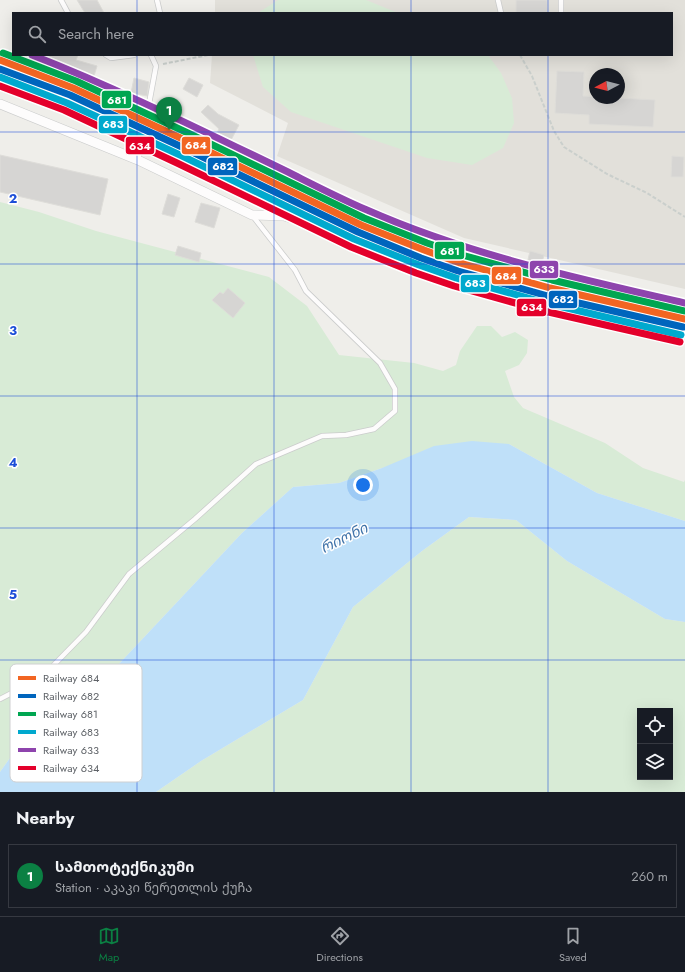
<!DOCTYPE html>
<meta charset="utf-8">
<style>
:root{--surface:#171b24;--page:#242831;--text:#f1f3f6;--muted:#9ea1a6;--line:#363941;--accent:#0b8043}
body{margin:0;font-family:Jost,"Noto Sans Georgian",sans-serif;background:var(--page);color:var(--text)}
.controls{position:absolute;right:12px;bottom:12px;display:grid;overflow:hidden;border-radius:0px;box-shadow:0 4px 16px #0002}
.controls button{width:36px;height:36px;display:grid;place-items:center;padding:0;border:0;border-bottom:1px solid var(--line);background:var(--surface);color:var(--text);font:20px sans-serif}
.compass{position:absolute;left:589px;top:68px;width:36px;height:36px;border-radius:50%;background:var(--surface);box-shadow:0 4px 16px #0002;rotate:263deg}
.you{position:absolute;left:363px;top:485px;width:14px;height:14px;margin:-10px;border:3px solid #fff;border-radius:50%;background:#1a73e8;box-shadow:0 0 0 6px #1a73e833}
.badge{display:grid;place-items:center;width:26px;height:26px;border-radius:50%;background:var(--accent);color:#fff;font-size:13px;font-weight:700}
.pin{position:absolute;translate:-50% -33px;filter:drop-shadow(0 1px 2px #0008)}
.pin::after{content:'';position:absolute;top:21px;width:14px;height:12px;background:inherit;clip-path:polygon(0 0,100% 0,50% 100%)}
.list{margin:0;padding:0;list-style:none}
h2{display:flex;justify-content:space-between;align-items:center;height:52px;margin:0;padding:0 16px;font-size:17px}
h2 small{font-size:13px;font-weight:400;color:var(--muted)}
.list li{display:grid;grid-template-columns:26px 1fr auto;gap:12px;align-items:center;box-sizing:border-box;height:64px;margin:0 8px 8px;padding:0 8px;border:1px solid var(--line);border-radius:0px}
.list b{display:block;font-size:15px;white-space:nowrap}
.list p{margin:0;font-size:13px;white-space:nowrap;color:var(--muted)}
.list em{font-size:13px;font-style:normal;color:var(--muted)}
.icon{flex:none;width:22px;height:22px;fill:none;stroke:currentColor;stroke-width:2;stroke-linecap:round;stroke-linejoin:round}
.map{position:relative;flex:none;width:685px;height:792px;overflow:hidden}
.search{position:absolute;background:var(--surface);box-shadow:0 4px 16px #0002;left:12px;right:12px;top:12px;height:44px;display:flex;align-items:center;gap:10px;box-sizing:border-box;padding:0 14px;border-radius:0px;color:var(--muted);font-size:15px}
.sheet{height:124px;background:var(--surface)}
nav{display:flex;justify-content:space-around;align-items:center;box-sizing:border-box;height:56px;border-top:1px solid var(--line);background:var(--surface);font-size:11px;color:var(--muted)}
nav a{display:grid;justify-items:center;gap:2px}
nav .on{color:var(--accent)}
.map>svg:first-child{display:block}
.education{fill:#e2e0da;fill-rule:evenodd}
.green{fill:#d8ebd6;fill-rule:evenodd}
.water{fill:#bfe0f9}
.building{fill:#d6d5d3;stroke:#deddd9}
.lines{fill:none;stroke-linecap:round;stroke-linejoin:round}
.service-casing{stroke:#cbcccc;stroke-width:6}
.minor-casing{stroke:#cbcccc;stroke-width:10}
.path{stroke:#cacfcc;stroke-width:2;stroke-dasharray:4 2;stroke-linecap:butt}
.service{stroke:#fdfcfc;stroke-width:4.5}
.minor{stroke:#fdfcfc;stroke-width:9}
.rail-1-casing{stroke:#fff;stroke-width:10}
.rail-2-casing{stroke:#fff;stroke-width:10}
.rail-3-casing{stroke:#fff;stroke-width:10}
.rail-4-casing{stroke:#fff;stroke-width:10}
.rail-5-casing{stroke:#fff;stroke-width:10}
.rail-6-casing{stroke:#fff;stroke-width:10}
.rail-1{stroke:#f26522;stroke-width:7}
.rail-2{stroke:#0065bd;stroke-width:7}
.rail-3{stroke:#00a651;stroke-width:7}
.rail-4{stroke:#00a9ce;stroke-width:7}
.rail-5{stroke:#8e44ad;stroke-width:7}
.rail-6{stroke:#e4002b;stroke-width:7}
.grid{fill:none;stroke:#1d4ed8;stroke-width:1;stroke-opacity:0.55}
.labels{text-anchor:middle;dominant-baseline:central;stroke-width:3;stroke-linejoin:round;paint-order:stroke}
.water-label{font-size:15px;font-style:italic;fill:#4174aa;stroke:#fff}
.key{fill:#fff;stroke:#cfd0d2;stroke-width:1}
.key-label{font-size:11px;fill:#5f6368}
.grid-label{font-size:13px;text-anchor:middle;font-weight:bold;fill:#1d4ed8;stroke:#fff;stroke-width:3;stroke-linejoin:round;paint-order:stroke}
.line-badge{stroke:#fff;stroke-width:1.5}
.badge-label{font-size:11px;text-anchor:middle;font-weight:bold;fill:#fff}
</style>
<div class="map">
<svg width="685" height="792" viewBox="0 0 685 792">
<rect width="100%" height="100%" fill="#efeeea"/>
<path class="education" d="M 215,0 L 685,0 L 685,289 L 464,238 L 277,156 L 288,123 L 210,83 L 212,55 L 672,55 L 672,13 L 215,13 ZM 595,74 L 619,74 L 619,98 L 595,98 Z"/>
<path class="green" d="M 278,0 L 366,0 L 398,13 L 258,13 Z
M 253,55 L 488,55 L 501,73 L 512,98 L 514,123 L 503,148 L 472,165 L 427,158 L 291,112 L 263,87 Z
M 0,202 L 39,212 L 96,231 L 269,277 L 307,306 L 339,355 L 414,363 L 443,371 L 456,365 L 460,351 L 477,326 L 491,326 L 502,337 L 515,332 L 528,340 L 527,353 L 519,365 L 505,371 L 514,397 L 523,408 L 605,443 L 643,468 L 684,482 L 685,480 L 685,521 L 597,493 L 509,444 L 382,468 L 339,483 L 293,487 L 242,533 L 117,666 L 22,741 L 0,772 Z
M 469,517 L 516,520 L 567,561 L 665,619 L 685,622 L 685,792 L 156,792 L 201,761 L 303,700 L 353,607 L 422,551 ZM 640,711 L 670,711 L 670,777 L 640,777 Z"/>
<path class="water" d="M 472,441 L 509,444 L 597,493 L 685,521 L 685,622 L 665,619 L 567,561 L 516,520 L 469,517 L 422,551 L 353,607 L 303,700 L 201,761 L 156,792 L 0,792 L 0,772 L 22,741 L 117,666 L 242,533 L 293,487 L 339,483 L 382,468 L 434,446 Z"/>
<path class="building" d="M 77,0 L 97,0 L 104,13 L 85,13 Z
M 516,0 L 547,0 L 548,13 L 516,13 Z
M 35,55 L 78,55 L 76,60 L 97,66 L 94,76 L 80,72 L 81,71 L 57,64 L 35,56 Z
M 557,71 L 584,72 L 583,96 L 655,100 L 653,127 L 589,124 L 589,115 L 555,113 Z
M 134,78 L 149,82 L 147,96 L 131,93 Z
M 189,78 L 203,85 L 197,97 L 183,89 Z
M 208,105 L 218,114 L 239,125 L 230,142 L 216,135 L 219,129 L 201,112 Z
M 0,155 L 108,179 L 100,215 L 0,192 Z
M 672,156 L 684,157 L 683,177 L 671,177 Z
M 168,194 L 180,198 L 174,217 L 162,214 Z
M 201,203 L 220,208 L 214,228 L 195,222 Z
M 178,246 L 201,253 L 199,262 L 175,255 Z
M 530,251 L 544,255 L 541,267 L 527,264 Z
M 228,288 L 245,303 L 233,318 L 212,300 L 220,292 L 223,294 Z"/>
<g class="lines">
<g class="service-casing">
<path id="service" d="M 61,0 L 68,13
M 157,0 L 160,13
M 498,0 L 501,13
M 561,13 L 561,0
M 106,55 L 111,58 L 134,55
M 146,120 L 156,66 L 151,55
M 138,160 L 145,124
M 0,699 L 41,678 L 86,632 L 129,574 L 195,519 L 256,464 L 322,436 L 346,435 L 374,429 L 395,411 L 395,389 L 380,363 L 306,291 L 295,270 L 252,215"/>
</g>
<g class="minor-casing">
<path id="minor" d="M 0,104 L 138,160 L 252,215 L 284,216 L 350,236 L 451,277 L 531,297 L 607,313 L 685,332"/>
</g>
<path class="path" d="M 520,55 L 532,76 L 554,131 L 564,147 L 607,174 L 647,193 L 685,217
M 163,64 L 208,55"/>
<use href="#service" class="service"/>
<use href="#minor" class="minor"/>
<g class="rail-1-casing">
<path id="rail-1" d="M 0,60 L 73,88 L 187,141 L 361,225 L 424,250 L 460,263 L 550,288 L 685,319"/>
</g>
<g class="rail-2-casing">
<path id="rail-2" d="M 0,69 L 70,95 L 184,148 L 358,232 L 421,258 L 458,271 L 548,296 L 683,327"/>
</g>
<g class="rail-3-casing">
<path id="rail-3" d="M 3,53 L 76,81 L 190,134 L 364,218 L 427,243 L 462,255 L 552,280 L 685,311"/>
</g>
<g class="rail-4-casing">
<path id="rail-4" d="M 0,77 L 67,103 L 180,155 L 354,239 L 419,265 L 456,278 L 546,303 L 681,335"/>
</g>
<g class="rail-5-casing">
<path id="rail-5" d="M 32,55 C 119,89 203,131 288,172 C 314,185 341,199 367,210 C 469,255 577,278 685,303"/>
</g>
<g class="rail-6-casing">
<path id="rail-6" d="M 0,86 L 64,110 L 177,163 L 351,247 L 416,273 L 454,286 L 544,311 L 680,342"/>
</g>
<use href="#rail-1" class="rail-1"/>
<use href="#rail-2" class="rail-2"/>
<use href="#rail-3" class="rail-3"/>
<use href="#rail-4" class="rail-4"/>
<use href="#rail-5" class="rail-5"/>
<use href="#rail-6" class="rail-6"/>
</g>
<path class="grid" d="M 137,0 L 137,13M 274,0 L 274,13M 411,0 L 411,13M 548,0 L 548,13M 137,55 L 137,792M 274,55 L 274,792M 411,55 L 411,792M 548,55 L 548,792M 0,132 L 685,132M 0,264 L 685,264M 0,396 L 685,396M 0,528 L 685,528M 0,660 L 685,660"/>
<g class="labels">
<g class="water-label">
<text transform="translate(344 538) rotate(-26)">რიონი</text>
</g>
</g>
<rect x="10" y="664" width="132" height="118" rx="6" class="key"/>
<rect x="18" y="676" width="18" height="4" fill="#f26522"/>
<rect x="18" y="694" width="18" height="4" fill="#0065bd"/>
<rect x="18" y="712" width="18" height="4" fill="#00a651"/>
<rect x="18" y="730" width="18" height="4" fill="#00a9ce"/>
<rect x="18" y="748" width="18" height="4" fill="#8e44ad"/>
<rect x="18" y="766" width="18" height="4" fill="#e4002b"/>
<g class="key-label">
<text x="43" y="682">Railway 684</text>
<text x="43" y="700">Railway 682</text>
<text x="43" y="718">Railway 681</text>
<text x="43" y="736">Railway 683</text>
<text x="43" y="754">Railway 633</text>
<text x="43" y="772">Railway 634</text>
</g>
<g class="grid-label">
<text x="13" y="203">2</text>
<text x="13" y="335">3</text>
<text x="13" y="467">4</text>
<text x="13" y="599">5</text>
</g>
<g class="line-badge">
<rect x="101" y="90" width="31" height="19" rx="4" fill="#00a651"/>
<rect x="98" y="115" width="30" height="19" rx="4" fill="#00a9ce"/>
<rect x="181" y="136" width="30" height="19" rx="4" fill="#f26522"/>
<rect x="125" y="136" width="30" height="19" rx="4" fill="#e4002b"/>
<rect x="207" y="157" width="31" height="19" rx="4" fill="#0065bd"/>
<rect x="434" y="241" width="31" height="19" rx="4" fill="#00a651"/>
<rect x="529" y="260" width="30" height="19" rx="4" fill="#8e44ad"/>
<rect x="491" y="266" width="31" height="19" rx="4" fill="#f26522"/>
<rect x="460" y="274" width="30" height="19" rx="4" fill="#00a9ce"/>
<rect x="548" y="290" width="30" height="19" rx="4" fill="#0065bd"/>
<rect x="516" y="298" width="31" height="19" rx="4" fill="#e4002b"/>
</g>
<g class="badge-label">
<text x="117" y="104">681</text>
<text x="113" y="128">683</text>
<text x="196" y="149">684</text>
<text x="140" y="150">634</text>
<text x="223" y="170">682</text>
<text x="450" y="255">681</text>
<text x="544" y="273">633</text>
<text x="506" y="280">684</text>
<text x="475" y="287">683</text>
<text x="563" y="303">682</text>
<text x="532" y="311">634</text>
</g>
</svg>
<div class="controls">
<button><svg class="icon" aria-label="locate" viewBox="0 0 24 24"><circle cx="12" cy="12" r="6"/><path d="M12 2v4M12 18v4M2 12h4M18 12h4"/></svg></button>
<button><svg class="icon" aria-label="layers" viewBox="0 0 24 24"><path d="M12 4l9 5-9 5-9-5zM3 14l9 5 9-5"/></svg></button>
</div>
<svg class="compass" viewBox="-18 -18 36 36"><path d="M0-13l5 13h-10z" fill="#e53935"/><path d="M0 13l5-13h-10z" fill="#9ea1a6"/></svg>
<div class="you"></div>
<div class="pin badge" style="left:169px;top:130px">1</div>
<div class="search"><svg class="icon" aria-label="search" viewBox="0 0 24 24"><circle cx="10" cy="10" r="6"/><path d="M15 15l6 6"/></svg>Search here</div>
</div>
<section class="sheet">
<h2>Nearby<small></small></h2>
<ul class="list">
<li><span class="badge">1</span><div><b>სამთოტექნიკუმი</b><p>Station · აკაკი წერეთლის ქუჩა</p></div><em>260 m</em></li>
</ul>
</section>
<nav>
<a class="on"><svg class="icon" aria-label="map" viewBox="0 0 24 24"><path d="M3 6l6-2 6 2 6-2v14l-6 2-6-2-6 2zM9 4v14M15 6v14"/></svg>Map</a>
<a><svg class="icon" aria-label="directions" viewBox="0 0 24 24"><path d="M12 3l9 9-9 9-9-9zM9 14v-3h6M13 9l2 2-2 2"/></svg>Directions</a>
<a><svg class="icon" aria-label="saved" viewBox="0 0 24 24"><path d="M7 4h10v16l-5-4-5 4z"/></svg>Saved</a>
</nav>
